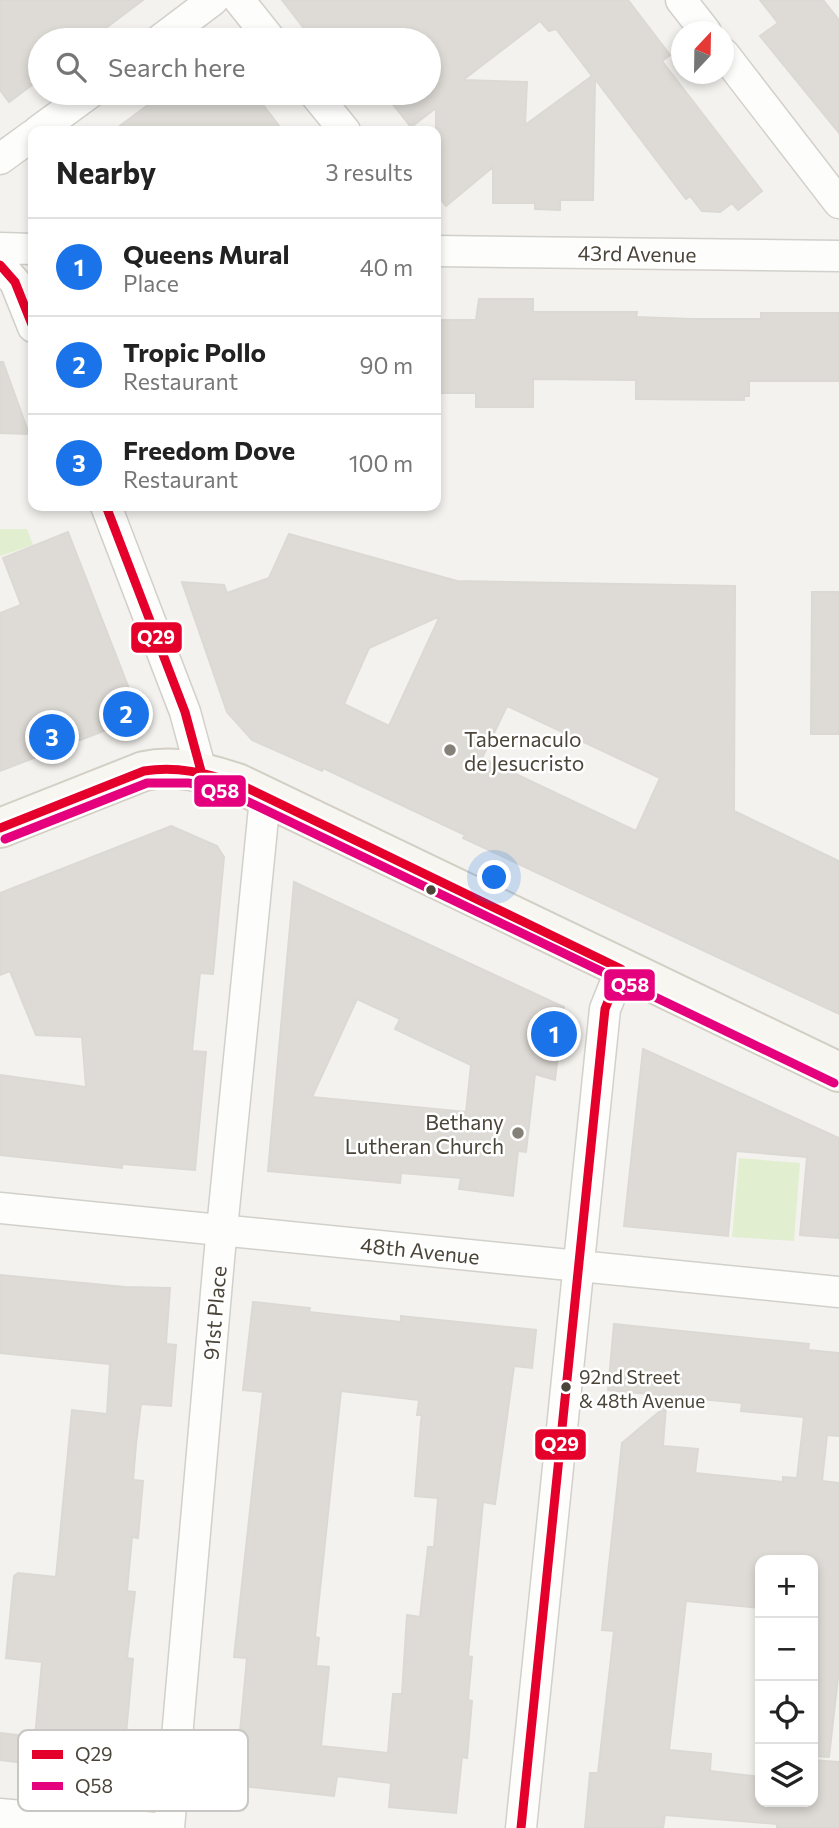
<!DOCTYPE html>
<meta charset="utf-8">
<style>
:root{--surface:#fff;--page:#f2f2f2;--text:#222;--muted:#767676;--line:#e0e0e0;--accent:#1a73e8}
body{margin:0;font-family:Commissioner,sans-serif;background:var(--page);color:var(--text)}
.controls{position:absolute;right:21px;bottom:21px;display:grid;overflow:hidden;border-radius:14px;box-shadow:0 4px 10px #0003}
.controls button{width:63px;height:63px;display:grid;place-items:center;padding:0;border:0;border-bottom:2px solid var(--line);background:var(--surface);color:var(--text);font:35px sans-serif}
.compass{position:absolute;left:671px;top:21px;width:63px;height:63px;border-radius:50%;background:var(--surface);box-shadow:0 4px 10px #0003;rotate:22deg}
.you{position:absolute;left:495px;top:878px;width:24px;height:24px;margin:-18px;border:5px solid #fff;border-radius:50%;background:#1a73e8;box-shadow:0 0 0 10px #1a73e833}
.badge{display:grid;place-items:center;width:46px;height:46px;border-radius:50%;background:var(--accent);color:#fff;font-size:23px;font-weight:700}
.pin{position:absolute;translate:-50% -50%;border:4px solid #fff;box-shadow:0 2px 7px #0006}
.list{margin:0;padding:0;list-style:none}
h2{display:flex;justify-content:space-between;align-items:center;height:91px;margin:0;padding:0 28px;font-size:30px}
h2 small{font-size:23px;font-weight:400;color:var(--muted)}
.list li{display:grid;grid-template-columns:46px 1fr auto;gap:21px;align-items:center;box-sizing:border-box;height:98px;padding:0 28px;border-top:2px solid var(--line)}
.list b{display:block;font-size:26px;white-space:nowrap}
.list p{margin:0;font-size:23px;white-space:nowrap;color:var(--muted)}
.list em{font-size:23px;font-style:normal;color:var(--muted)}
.icon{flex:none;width:38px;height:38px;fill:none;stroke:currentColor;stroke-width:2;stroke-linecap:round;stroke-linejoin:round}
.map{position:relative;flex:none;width:839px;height:1828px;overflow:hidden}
.search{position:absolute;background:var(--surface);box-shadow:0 4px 10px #0003;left:28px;top:28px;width:413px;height:77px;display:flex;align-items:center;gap:18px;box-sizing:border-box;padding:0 24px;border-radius:38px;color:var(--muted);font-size:26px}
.panel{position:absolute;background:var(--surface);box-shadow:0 4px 10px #0003;left:28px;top:126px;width:413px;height:385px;border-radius:14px}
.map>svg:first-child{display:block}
.green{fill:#e1eecf}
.building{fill:#dedbd6;stroke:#dcd9d4;stroke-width:2;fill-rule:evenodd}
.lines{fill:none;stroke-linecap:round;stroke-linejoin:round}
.street-casing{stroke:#d2d0cb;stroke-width:33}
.secondary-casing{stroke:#d3cfc5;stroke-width:42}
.street{stroke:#fdfdfc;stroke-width:30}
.secondary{stroke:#f7f6f1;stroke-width:38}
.bus-1-casing{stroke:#fff;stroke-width:14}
.bus-2-casing{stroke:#fff;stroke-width:14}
.bus-1{stroke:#e4002b;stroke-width:9}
.bus-2{stroke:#e5007d;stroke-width:9}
.poi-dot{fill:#868178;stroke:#fff;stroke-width:2.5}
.bus-dot{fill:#4b4439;stroke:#fff;stroke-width:2.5}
.labels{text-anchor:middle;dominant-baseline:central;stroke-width:5;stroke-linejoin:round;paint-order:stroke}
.bus-label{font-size:19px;fill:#4b4439;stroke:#fff;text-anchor:start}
.street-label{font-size:21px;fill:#4b4439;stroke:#fff}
.poi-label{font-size:21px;fill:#4b4439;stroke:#fff;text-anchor:start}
.key{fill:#fff;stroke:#c9c7c4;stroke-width:2}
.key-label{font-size:19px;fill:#4b4439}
.line-badge{stroke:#fff;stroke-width:2.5}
.badge-label{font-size:19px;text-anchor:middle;font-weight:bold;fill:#fff}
</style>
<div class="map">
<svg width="839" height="1828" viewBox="0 0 839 1828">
<rect width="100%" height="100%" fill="#f4f2ee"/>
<path class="green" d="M 0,529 L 27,529 L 33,545 L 0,556 Z
M 739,1158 L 800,1163 L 794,1241 L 732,1237 Z"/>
<path class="building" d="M 0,0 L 143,0 L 90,40 L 40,40 L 40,79 L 9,102 L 0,90 Z
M 282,0 L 628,0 L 670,55 L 662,61 L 762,191 L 738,210 L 732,203 L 720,212 L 702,211 L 690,196 L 686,199 L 595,79 L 593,200 L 560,200 L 560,210 L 535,209 L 535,203 L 493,203 L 493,167 L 446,206 L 436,193 L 436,108 L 411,127 L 384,93 L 429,93 L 429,40 L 313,40 ZM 540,21 L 549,31 L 556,29 L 592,76 L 525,125 L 527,82 L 463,80 Z
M 760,0 L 823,0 L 839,20 L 839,133 L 760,36 L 778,23 Z
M 164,93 L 254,93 L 283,131 L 113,131 Z
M 479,299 L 533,299 L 533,312 L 637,312 L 636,317 L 691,319 L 761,319 L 761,313 L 839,313 L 839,381 L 749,381 L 749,396 L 744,396 L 744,400 L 636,399 L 636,380 L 533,379 L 533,407 L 476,407 L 476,393 L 436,393 L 436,320 L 476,320 Z
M 0,362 L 3,362 L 29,434 L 0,433 Z
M 68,532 L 140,717 L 0,771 L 0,613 L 21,605 L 3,558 Z
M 289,534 L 457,581 L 735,586 L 734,811 L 839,861 L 839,1014 L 463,838 L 465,835 L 323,768 L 322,771 L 252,740 L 227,712 L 182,582 L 224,585 L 227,593 L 269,578 ZM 440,616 L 389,726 L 344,704 L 369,648 ZM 507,706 L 660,778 L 636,831 L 482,758 Z
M 812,592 L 839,592 L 839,734 L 811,734 Z
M 171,826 L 217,846 L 224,857 L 213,974 L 200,973 L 192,1051 L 206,1052 L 195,1170 L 122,1164 L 122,1168 L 0,1155 L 0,1075 L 86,1087 L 82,1037 L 36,1035 L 10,971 L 0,975 L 0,893 Z
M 294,882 L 564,1007 L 555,1080 L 535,1074 L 526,1152 L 518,1151 L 513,1196 L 459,1189 L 461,1178 L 401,1173 L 400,1183 L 268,1171 ZM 357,999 L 400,1019 L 395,1029 L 471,1065 L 466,1112 L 312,1097 Z
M 643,1049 L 839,1138 L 839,1238 L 800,1235 L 807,1157 L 736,1151 L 728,1236 L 624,1226 Z
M 0,1275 L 125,1287 L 170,1288 L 166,1344 L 176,1345 L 171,1406 L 141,1404 L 136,1444 L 133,1480 L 143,1481 L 138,1538 L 132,1537 L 127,1591 L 135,1592 L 127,1658 L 133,1659 L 121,1787 L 62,1780 L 63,1774 L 32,1771 L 33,1764 L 0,1760 L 0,1733 L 35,1737 L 42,1662 L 6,1658 L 14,1576 L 18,1573 L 56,1577 L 72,1410 L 107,1414 L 110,1364 L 0,1353 Z
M 253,1302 L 310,1308 L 309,1312 L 401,1322 L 401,1316 L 536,1330 L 532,1368 L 514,1366 L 495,1504 L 483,1502 L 468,1656 L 472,1657 L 468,1700 L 472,1701 L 467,1758 L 462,1757 L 456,1813 L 389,1807 L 391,1783 L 337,1776 L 334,1796 L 223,1784 L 227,1741 L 239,1742 L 247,1658 L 234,1657 L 263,1392 L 243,1390 ZM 341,1391 L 419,1400 L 417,1415 L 422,1415 L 421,1421 L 415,1496 L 438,1498 L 434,1547 L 428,1547 L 420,1617 L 407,1615 L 402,1694 L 393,1694 L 388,1753 L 321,1746 L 329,1667 L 316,1666 L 319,1638 L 315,1637 Z
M 614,1324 L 809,1344 L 808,1350 L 839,1353 L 839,1436 L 827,1435 L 822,1481 L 839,1483 L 839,1669 L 829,1757 L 813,1756 L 813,1560 L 760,1560 L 760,1608 L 686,1601 L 669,1750 L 711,1754 L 710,1771 L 760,1777 L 760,1802 L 813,1802 L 813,1760 L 839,1762 L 839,1828 L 777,1828 L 777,1824 L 665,1815 L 663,1828 L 585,1828 L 590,1773 L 598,1773 L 614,1631 L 602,1630 L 622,1443 L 666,1406 L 663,1446 L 698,1449 L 695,1473 L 783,1482 L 783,1477 L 797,1478 L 804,1417 L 741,1411 L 742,1403 L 608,1390 Z"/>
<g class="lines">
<g class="street-casing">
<path id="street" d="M 239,0 L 271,40
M 681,0 L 706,32
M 160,40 L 213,0
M 724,54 L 839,203
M 314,93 L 345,131
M 38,131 L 90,93
M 0,159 L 33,135
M 0,248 L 33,249
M 436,251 L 839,256
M 0,265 L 15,282 L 33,327
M 106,506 L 185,712 L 201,771
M 0,1208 L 839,1292
M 0,1814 L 155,1828
M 169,1828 L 219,1259 L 265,798
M 521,1828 L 605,1009 L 621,969"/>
</g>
<g class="secondary-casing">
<path id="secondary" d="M 0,828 L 144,771 C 177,764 206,773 237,783 L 839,1072"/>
</g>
<use href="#street" class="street"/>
<use href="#secondary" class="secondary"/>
<g class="bus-1-casing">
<path id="bus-1" d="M 0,265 L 15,282 L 33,327
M 106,506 L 185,712 L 201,771
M 0,828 L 144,771 C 177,766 206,773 237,783 L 621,969 L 605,1009 L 521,1828"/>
</g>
<g class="bus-2-casing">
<path id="bus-2" d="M 5,839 L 147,783 L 189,783 L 232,794 L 834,1083"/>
</g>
<use href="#bus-1" class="bus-1"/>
<use href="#bus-2" class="bus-2"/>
</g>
<g class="poi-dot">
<circle cx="450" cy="750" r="7"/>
<circle cx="518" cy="1133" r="7"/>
</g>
<g class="bus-dot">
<circle cx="431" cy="890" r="6"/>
<circle cx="566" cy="1387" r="6"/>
</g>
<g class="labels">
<g class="bus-label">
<text x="579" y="1376">92nd Street<tspan x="579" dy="24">&amp; 48th Avenue</tspan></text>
</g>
<g class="street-label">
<text transform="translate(637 253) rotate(1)">43rd Avenue</text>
<text transform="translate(420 1250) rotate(6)">48th Avenue</text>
<text transform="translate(214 1313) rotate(-85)">91st Place</text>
</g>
<g class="poi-label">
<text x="464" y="738">Tabernaculo<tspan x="464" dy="24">de Jesucristo</tspan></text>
<text x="504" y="1121" text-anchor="end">Bethany<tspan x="504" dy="24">Lutheran Church</tspan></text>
</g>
</g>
<rect x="18" y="1730" width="230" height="81" rx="10" class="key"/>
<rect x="32" y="1750" width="31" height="9" fill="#e4002b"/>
<rect x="32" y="1782" width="31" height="8" fill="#e5007d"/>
<g class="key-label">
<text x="75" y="1761">Q29</text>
<text x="75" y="1793">Q58</text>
</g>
<g class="line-badge">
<rect x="130" y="621" width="53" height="33" rx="7" fill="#e4002b"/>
<rect x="193" y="774" width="54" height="34" rx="7" fill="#e5007d"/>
<rect x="603" y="968" width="53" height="34" rx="7" fill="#e5007d"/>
<rect x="534" y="1428" width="53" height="33" rx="7" fill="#e4002b"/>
</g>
<g class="badge-label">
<text x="156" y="644">Q29</text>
<text x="220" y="798">Q58</text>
<text x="630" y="992">Q58</text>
<text x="560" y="1451">Q29</text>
</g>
</svg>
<div class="controls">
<button>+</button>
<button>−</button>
<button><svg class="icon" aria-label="locate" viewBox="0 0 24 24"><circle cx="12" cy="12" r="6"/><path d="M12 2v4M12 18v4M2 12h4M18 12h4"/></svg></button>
<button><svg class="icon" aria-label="layers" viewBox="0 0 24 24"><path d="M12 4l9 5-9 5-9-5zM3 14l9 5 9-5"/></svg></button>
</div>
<svg class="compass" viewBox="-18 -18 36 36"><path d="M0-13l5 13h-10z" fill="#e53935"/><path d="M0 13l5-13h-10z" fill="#767676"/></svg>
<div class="you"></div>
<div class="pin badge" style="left:554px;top:1034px">1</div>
<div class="pin badge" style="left:126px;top:714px">2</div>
<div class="pin badge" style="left:52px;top:737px">3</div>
<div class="search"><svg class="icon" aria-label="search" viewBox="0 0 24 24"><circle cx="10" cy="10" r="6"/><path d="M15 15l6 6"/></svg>Search here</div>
<section class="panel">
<h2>Nearby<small>3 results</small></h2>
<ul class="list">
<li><span class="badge">1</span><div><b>Queens Mural</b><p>Place</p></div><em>40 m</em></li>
<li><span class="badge">2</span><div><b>Tropic Pollo</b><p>Restaurant</p></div><em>90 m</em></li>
<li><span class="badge">3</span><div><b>Freedom Dove</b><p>Restaurant</p></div><em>100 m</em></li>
</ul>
</section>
</div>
